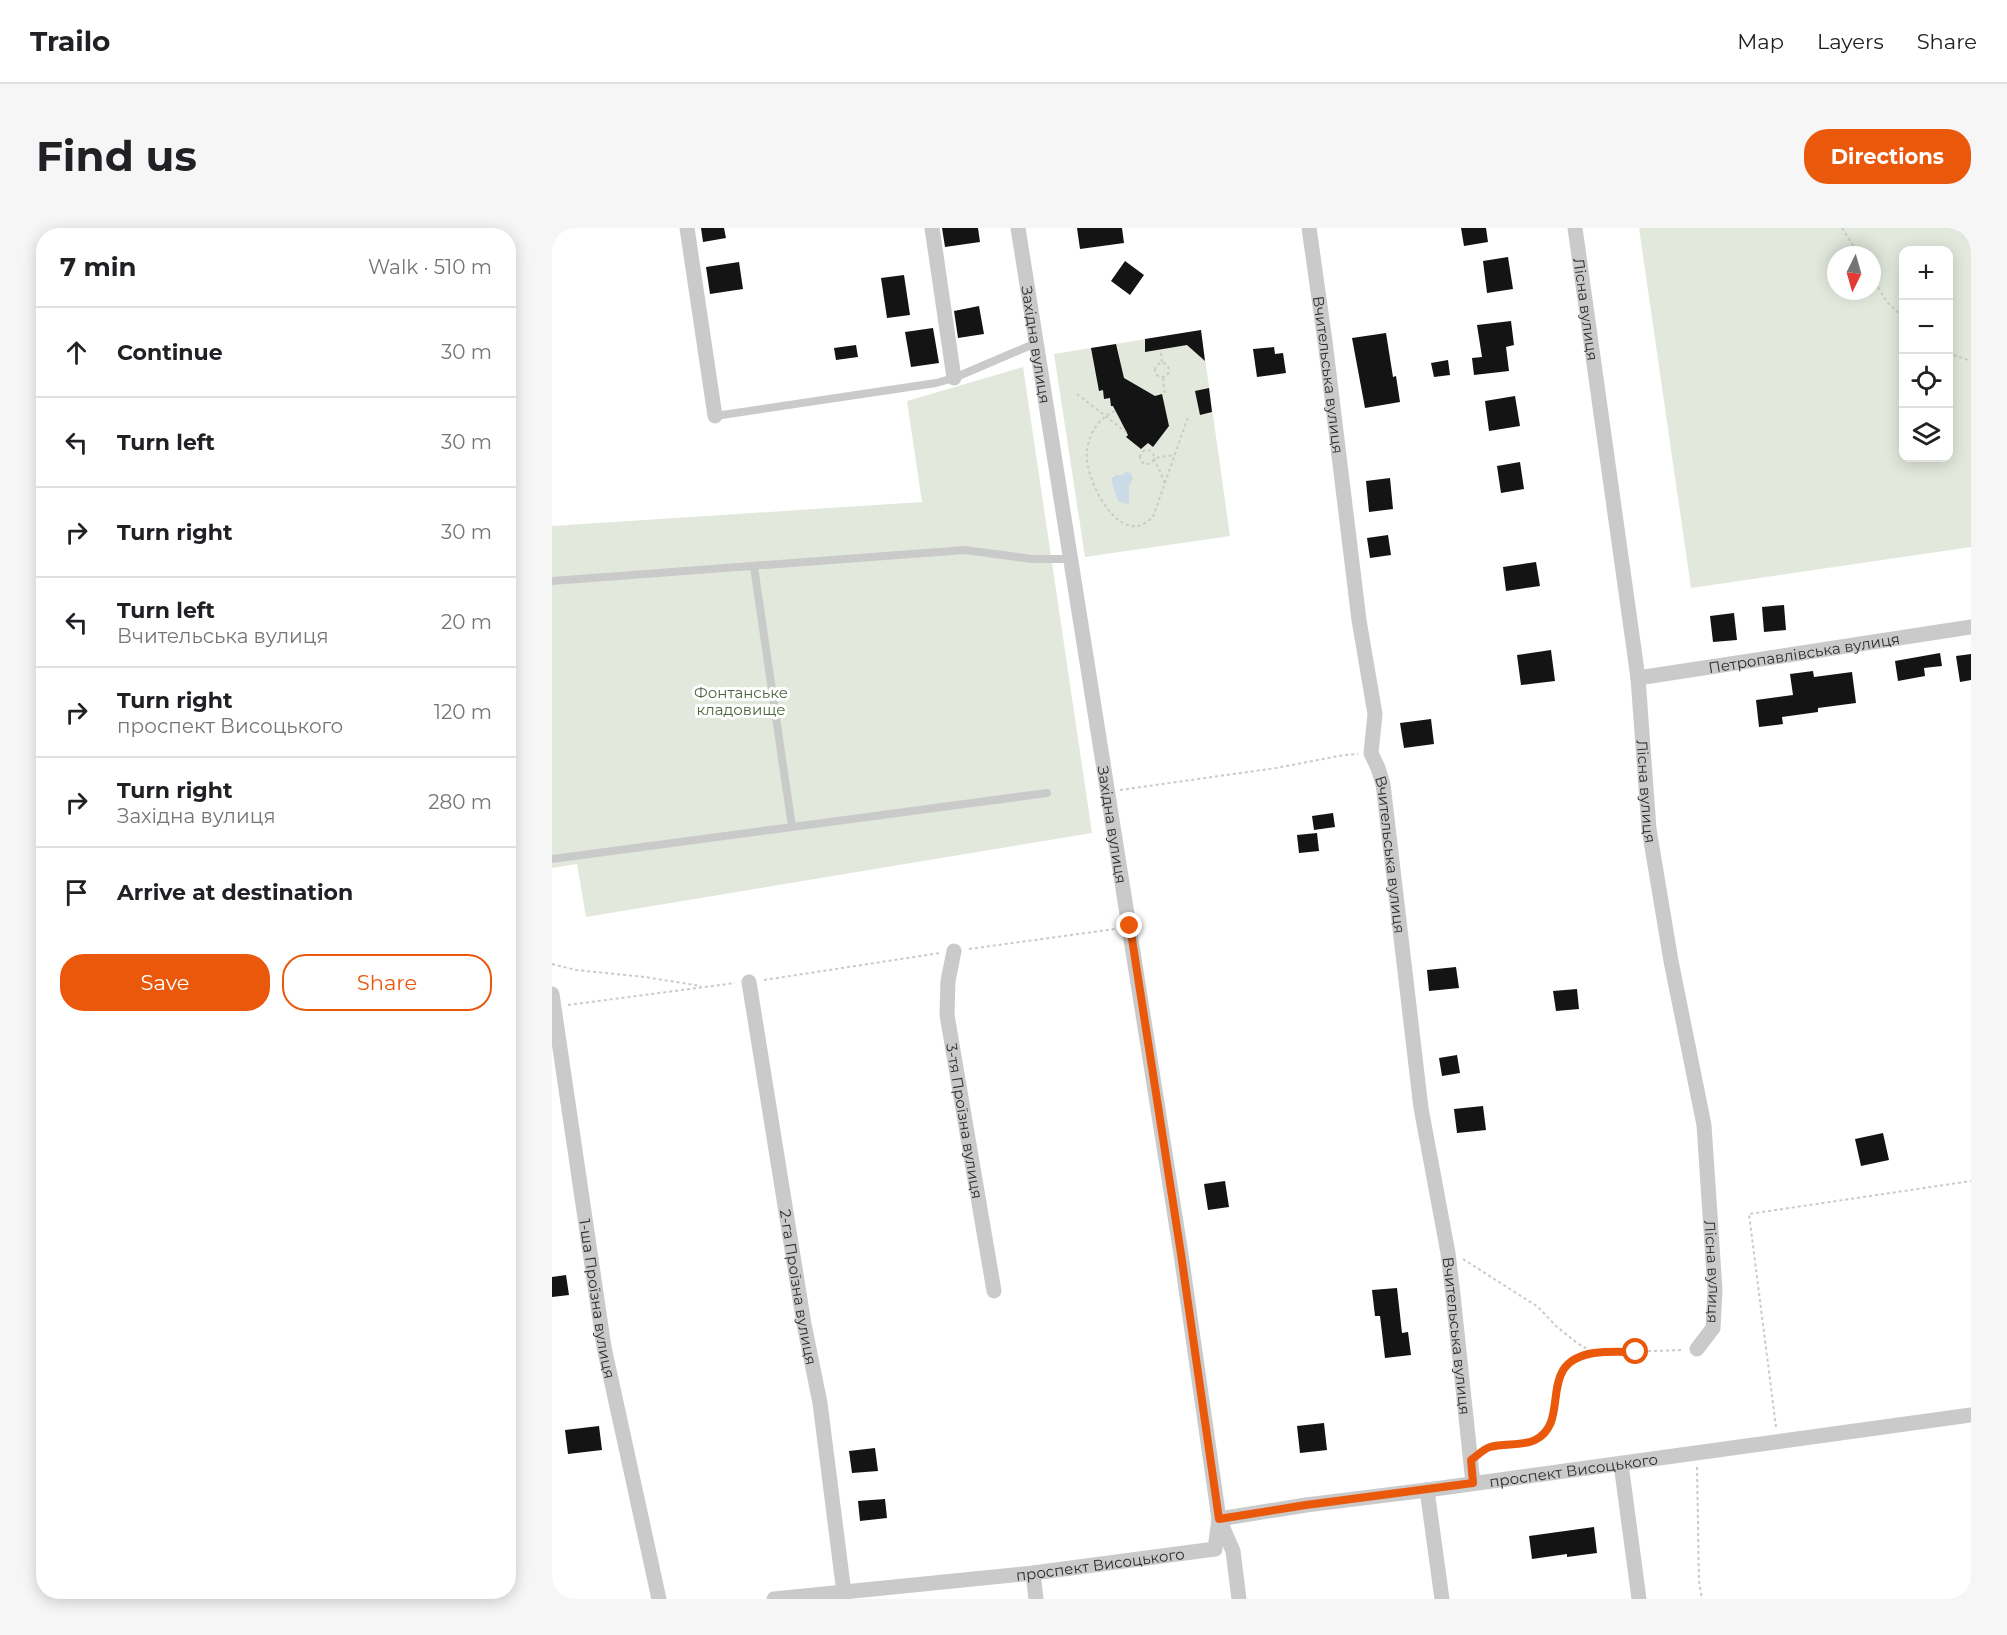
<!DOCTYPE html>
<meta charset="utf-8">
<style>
:root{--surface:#fff;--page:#f6f6f6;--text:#202124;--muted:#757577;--line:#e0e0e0;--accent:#ea580c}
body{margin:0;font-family:Montserrat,sans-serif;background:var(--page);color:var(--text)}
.controls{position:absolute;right:18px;top:18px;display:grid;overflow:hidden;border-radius:12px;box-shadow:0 3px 15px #0003}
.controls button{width:54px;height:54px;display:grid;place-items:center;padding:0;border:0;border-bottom:2px solid var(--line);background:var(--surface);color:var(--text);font:30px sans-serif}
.compass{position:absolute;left:1275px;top:18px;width:54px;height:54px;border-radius:50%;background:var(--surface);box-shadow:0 3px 15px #0003;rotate:185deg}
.stop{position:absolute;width:18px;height:18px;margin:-14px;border:4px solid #ea580c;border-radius:50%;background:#fff}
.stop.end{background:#ea580c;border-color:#fff;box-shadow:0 2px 6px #0008}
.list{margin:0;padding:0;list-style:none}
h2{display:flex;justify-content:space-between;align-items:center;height:78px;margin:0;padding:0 24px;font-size:26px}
h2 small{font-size:20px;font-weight:400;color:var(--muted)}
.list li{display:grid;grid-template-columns:39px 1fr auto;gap:18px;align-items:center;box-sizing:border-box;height:90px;padding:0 24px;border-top:2px solid var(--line)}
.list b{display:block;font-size:22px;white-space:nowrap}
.list p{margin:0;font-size:20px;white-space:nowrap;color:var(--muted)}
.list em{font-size:20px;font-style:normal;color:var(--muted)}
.actions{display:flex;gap:12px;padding:18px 24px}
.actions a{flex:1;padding:14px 0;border:2px solid var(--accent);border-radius:24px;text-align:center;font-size:21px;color:var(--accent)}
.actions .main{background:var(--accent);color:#fff}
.icon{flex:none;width:33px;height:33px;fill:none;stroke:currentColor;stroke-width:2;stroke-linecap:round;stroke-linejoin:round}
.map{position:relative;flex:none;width:1419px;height:1371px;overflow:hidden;border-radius:24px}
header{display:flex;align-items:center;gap:36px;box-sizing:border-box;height:84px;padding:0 30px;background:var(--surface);border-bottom:2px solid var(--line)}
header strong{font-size:28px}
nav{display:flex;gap:33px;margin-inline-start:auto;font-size:21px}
.intro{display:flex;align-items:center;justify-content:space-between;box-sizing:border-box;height:144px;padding:0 36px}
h1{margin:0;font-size:42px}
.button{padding:15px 27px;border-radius:24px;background:var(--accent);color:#fff;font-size:21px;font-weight:700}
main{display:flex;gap:36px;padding:0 36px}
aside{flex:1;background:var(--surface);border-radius:24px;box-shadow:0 3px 15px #0003}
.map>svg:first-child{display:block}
.green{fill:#e2e9dc;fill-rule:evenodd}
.water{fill:#cadae7}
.building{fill:#141414}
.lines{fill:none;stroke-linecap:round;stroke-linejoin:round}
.path{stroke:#cacaca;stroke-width:2;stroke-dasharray:3 3;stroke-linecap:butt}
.lane{stroke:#cacaca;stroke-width:8}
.street{stroke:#cacaca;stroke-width:15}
.route{stroke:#ea580c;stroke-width:8}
.labels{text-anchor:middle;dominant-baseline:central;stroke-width:6;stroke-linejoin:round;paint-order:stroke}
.street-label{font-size:15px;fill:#2d2d2d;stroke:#fff}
.park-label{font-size:15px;fill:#4e6440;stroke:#fff}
</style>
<header>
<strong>Trailo</strong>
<nav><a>Map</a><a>Layers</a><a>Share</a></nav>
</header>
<div class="intro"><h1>Find us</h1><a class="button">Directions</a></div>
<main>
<aside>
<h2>7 min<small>Walk · 510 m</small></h2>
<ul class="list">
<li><svg class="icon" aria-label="ahead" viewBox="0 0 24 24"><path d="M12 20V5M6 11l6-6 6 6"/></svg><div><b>Continue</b></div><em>30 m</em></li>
<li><svg class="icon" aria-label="left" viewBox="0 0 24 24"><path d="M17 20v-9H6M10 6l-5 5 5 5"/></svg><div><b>Turn left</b></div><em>30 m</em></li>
<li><svg class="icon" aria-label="right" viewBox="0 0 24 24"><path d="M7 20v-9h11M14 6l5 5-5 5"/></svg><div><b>Turn right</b></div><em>30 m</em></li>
<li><svg class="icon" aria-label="left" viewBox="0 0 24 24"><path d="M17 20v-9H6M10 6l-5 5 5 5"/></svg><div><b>Turn left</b><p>Вчительська вулиця</p></div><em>20 m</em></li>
<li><svg class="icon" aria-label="right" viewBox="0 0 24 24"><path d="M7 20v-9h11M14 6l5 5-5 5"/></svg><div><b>Turn right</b><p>проспект Висоцького</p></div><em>120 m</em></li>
<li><svg class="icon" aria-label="right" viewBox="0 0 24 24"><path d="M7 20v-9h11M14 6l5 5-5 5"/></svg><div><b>Turn right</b><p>Західна вулиця</p></div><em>280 m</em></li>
<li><svg class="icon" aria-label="arrive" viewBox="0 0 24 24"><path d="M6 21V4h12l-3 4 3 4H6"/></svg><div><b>Arrive at destination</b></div></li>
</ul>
<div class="actions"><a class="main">Save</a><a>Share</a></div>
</aside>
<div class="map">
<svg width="1419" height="1371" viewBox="0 0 1419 1371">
<rect width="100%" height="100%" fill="#fff"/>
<path class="green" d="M 1087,0 L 1419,0 L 1419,319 L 1139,360 ZM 1352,22 L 1396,22 L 1396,230 L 1352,230 ZM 1284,27 L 1320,27 L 1320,63 L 1284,63 Z
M 649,102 L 678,308 L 533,329 L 502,126 Z
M 471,139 L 540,605 L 34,689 L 25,636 L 0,640 L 0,298 L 370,274 L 355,173 Z"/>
<path class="water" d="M 574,244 L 579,245 L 581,251 L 577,258 L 577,275 L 574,276 L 566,273 L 559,251 L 564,247 L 569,247 Z"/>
<path class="building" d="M 149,0 L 172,0 L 174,10 L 151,14 Z
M 390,0 L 426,0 L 428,14 L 393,19 Z
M 525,0 L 570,0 L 572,15 L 528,21 Z
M 909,0 L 934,0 L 936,14 L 912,18 Z
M 956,29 L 961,61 L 935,65 L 931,33 Z
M 573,33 L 592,47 L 578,67 L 559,53 Z
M 187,34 L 191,61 L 158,66 L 154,39 Z
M 352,47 L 358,87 L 335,90 L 329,50 Z
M 427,78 L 432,106 L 406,110 L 402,83 Z
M 959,93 L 962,117 L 954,119 L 957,143 L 922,147 L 920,130 L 930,129 L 925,97 Z
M 381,100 L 387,135 L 359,139 L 353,104 Z
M 649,102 L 653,133 L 635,117 L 593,124 L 593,111 Z
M 834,105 L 841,149 L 844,148 L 848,174 L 813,180 L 800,110 Z
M 564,116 L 572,150 L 603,168 L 610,166 L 617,198 L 601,219 L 596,215 L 589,221 L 574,209 L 576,207 L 561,178 L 559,178 L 558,170 L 552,171 L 551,162 L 547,163 L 539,120 Z
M 304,117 L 306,129 L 284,132 L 282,120 Z
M 722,119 L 723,126 L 731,125 L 734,145 L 705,149 L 701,121 Z
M 896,132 L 898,147 L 882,149 L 879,135 Z
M 657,160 L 660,184 L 648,187 L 643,163 Z
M 963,168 L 968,198 L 937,203 L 933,173 Z
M 968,234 L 972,261 L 949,265 L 945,238 Z
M 838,250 L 841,281 L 817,284 L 814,253 Z
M 836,307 L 839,327 L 818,330 L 815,310 Z
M 984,334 L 988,358 L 954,363 L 951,339 Z
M 1232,377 L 1234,402 L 1212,404 L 1210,379 Z
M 1182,385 L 1185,412 L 1161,414 L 1158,388 Z
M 999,422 L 1003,453 L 969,457 L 965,427 Z
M 1388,425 L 1390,438 L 1372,440 L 1373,448 L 1346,453 L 1343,433 Z
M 1419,426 L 1419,452 L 1408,454 L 1404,428 Z
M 1261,443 L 1262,449 L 1300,444 L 1304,475 L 1266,480 L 1266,484 L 1230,489 L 1231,496 L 1207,499 L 1204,472 L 1241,467 L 1238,446 Z
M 879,491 L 882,516 L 852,520 L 848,495 Z
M 781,585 L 783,599 L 762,602 L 760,588 Z
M 765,605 L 767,623 L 747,625 L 745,607 Z
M 904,739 L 907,760 L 877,763 L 875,742 Z
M 1025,761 L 1027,781 L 1004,783 L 1001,763 Z
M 905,827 L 908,845 L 890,848 L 887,830 Z
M 931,878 L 934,902 L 905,905 L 902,881 Z
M 1331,905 L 1337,932 L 1309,938 L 1303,911 Z
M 673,953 L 677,979 L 656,982 L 652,956 Z
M 14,1047 L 17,1067 L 0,1069 L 0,1049 Z
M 845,1060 L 850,1105 L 856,1104 L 859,1127 L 833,1130 L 828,1088 L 823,1088 L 820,1062 Z
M 772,1195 L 775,1222 L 748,1225 L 745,1198 Z
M 47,1198 L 50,1222 L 16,1226 L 13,1202 Z
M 323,1220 L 326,1243 L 300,1245 L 297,1223 Z
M 333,1271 L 335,1290 L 308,1293 L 306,1273 Z
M 1042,1299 L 1045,1325 L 1015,1329 L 1015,1326 L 980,1331 L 977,1308 Z"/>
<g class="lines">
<path class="path" d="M 1290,0 L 1307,27
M 1320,49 L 1335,74 L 1352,90
M 609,125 L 610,135
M 1396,125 L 1419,133
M603 142a7 7 0 1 1 14 0a7 7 0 1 1-14 0Z
M 611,150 L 613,168
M 525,166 L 574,204
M 563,183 C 544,191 533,212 535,232 C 537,254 559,301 585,298 C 590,298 596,293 601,289 L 636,189
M588 229a7 7 0 1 1 14 0a7 7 0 1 1-14 0Z
M 613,255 L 602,230 L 623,227
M 568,562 L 724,540 L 792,527 L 806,526
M 417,721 L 563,701
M 0,736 L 24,742 L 93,749 L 149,758
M 212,752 L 388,725
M 16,777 L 183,755
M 911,1031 L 986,1079 L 1004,1098 L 1025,1115 L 1042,1125 L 1130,1122
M 1224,1199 L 1197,986 L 1419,953
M 933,1221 C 947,1214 970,1219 984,1212 C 1015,1194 991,1148 1023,1131 C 1028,1128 1035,1127 1041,1125
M 1145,1239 L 1147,1353 L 1150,1371"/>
<path class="lane" d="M 163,188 L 384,155 L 402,150 L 484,115
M 202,339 L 240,599
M 0,353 L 413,322 L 480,331 L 519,331
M 0,631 L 495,565"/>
<g class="street">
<path d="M 135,0 L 163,188"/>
<path d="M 380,0 L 402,150"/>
<path id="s1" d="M 466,0 L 629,1026 L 667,1291 L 681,1323 L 687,1371"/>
<path id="s2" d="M 757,0 L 773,113 L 807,392 L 823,486 L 819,525 L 826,540 L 831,556 L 869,880 L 896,1025 L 901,1067 L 921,1255"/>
<path id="s3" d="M 1023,0 L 1086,450 L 1097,601 L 1119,733 L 1152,897 L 1163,1062 L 1161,1100 L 1145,1121"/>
<path id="s4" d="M 1086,450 L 1419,399"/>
<path id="s5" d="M 402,723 L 396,753 L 395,787 L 442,1063"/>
<path id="s6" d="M 197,754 L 252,1096 L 268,1175 L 292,1365"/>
<path id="s7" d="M 0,766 L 52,1119 L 107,1371"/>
<path d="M 1069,1236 L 1087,1371"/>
<path d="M 875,1262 L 890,1371"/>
<path d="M 481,1345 L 484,1371"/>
<path id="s8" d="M 222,1371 L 481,1345 L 663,1321 L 667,1291 L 754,1277 L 875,1262 L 1419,1187"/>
</g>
</g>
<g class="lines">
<path class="route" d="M 578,698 L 629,1026 L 667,1291 L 754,1277 L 921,1255 L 919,1232 C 925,1228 931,1221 938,1219 C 951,1215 972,1218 983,1212 C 1021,1193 982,1134 1042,1125 C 1056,1123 1071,1124 1084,1124"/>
</g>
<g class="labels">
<g class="street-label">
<text stroke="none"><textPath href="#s3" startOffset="82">Лісна вулиця</textPath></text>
<text stroke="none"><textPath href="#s1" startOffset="118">Західна вулиця</textPath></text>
<text stroke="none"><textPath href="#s2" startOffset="148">Вчительська вулиця</textPath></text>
<text stroke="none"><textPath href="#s4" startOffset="168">Петропавлівська вулиця</textPath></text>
<text stroke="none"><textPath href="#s3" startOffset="568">Лісна вулиця</textPath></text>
<text stroke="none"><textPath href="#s1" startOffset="604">Західна вулиця</textPath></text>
<text stroke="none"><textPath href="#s2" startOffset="634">Вчительська вулиця</textPath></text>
<text stroke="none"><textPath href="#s5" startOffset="172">3-тя Проїзна вулиця</textPath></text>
<text stroke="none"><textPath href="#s3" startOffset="1054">Лісна вулиця</textPath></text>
<text stroke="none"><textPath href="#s6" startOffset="309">2-га Проїзна вулиця</textPath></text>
<text stroke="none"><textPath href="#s7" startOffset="308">1-ша Проїзна вулиця</textPath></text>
<text stroke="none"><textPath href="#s2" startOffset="1120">Вчительська вулиця</textPath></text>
<text stroke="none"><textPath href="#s8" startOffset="832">проспект Висоцького</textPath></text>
<text stroke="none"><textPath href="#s8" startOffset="328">проспект Висоцького</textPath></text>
</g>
<g class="park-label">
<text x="189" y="464">Фонтанське<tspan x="189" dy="17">кладовище</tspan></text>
</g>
</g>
</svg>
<div class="controls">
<button>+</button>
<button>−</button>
<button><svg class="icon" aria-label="locate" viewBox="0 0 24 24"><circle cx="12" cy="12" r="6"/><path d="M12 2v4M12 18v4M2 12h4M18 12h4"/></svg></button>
<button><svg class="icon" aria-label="layers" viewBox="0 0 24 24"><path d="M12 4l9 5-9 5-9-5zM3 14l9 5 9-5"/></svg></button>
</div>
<svg class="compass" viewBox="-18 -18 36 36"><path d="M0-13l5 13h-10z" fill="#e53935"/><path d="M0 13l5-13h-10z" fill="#757577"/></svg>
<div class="stop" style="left:1084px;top:1124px"></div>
<div class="stop end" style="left:578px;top:698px"></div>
</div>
</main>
